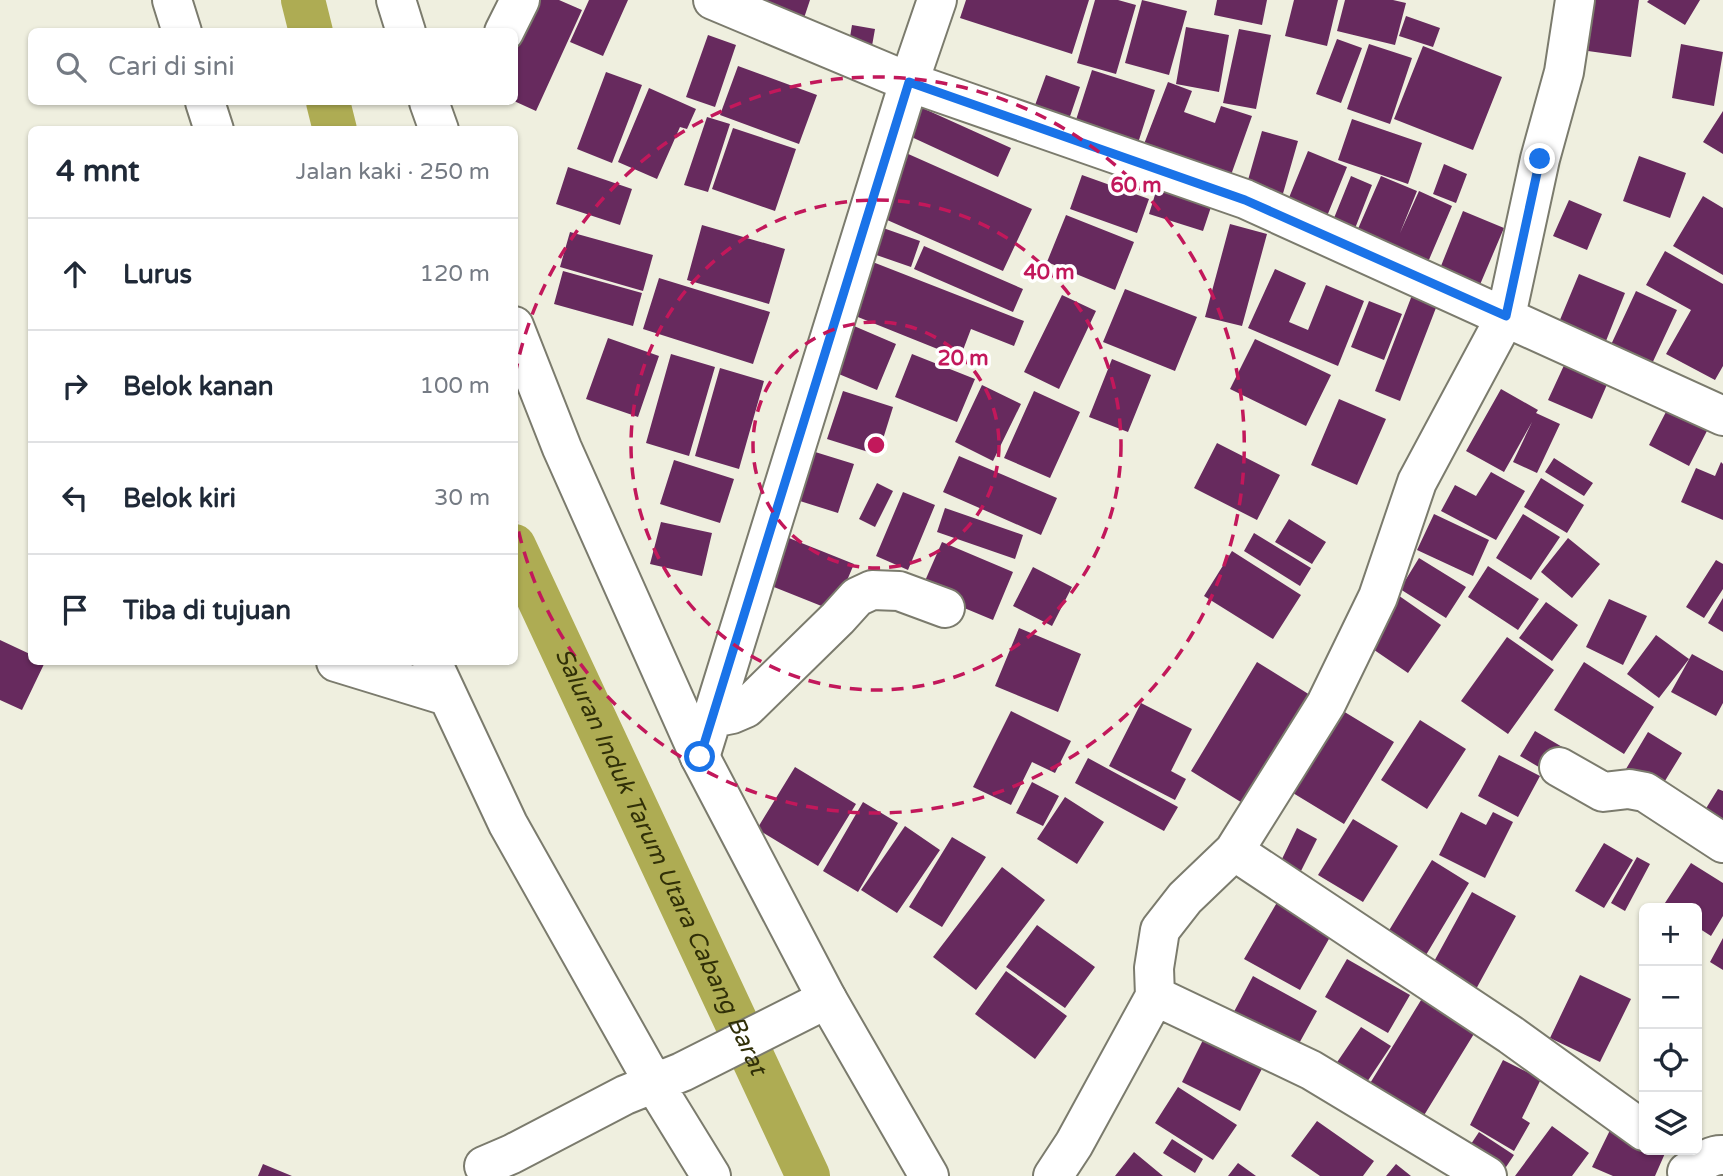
<!DOCTYPE html>
<html lang="id">
<meta charset="utf-8">
<style>
:root{--surface:#fff;--page:#f2f2f3;--text:#1f2937;--muted:#747a83;--line:#e0e1e3}
body{margin:0;font-family:"Varela Round",sans-serif;background:var(--page);color:var(--text)}
.controls{position:absolute;right:21px;bottom:21px;display:grid;overflow:hidden;border-radius:10px;box-shadow:0 2px 5px #0004}
.controls button{width:63px;height:63px;display:grid;place-items:center;padding:0;border:0;border-bottom:2px solid var(--line);background:var(--surface);color:var(--text);font:35px sans-serif}
.stop{position:absolute;width:21px;height:21px;margin:-16px;border:5px solid #1a73e8;border-radius:50%;background:#fff}
.stop.end{background:#1a73e8;border-color:#fff;box-shadow:0 2px 7px #0008}
.list{margin:0;padding:0;list-style:none}
h2{display:flex;justify-content:space-between;align-items:center;height:91px;margin:0;padding:0 28px;font-size:30px}
h2 small{font-size:23px;font-weight:400;color:var(--muted)}
.list li{display:grid;grid-template-columns:46px 1fr auto;gap:21px;align-items:center;box-sizing:border-box;height:112px;padding:0 28px;border-top:2px solid var(--line)}
.list b{display:block;font-size:26px;white-space:nowrap}
.list em{font-size:23px;font-style:normal;color:var(--muted)}
.icon{flex:none;width:38px;height:38px;fill:none;stroke:currentColor;stroke-width:2;stroke-linecap:round;stroke-linejoin:round}
.map{position:relative;flex:none;width:1723px;height:1176px;overflow:hidden}
.search{position:absolute;background:var(--surface);box-shadow:0 2px 5px #0004;left:28px;top:28px;width:490px;height:77px;display:flex;align-items:center;gap:18px;box-sizing:border-box;padding:0 24px;border-radius:10px;color:var(--muted);font-size:26px}
.panel{position:absolute;background:var(--surface);box-shadow:0 2px 5px #0004;left:28px;top:126px;width:490px;height:539px;border-radius:10px}
.map>svg:first-child{display:block}
.lines{fill:none;stroke-linecap:round;stroke-linejoin:round}
.canal{stroke:#aeac53;stroke-width:44}
.building{fill:#672a5e}
.minor-casing{stroke:#7b7b6d;stroke-width:42}
.major-casing{stroke:#7b7b6d;stroke-width:42}
.minor{stroke:#fff;stroke-width:38}
.major{stroke:#fff;stroke-width:38}
.route{stroke:#1a73e8;stroke-width:9}
.ring{fill:none;stroke:#c2185b;stroke-width:3.5;stroke-dasharray:12 9}
.labels{text-anchor:middle;dominant-baseline:central;stroke-width:7;stroke-linejoin:round;paint-order:stroke}
.water-label{font-size:24px;font-style:italic;fill:#313008;stroke:#fff}
.centre{fill:#c2185b;stroke:#fff;stroke-width:3.5}
.ring-label{font-size:21px;text-anchor:middle;font-weight:bold;fill:#c2185b;stroke:#fff;stroke-width:7;stroke-linejoin:round;paint-order:stroke}
</style>
<div class="map">
<svg width="1723" height="1176" viewBox="0 0 1723 1176">
<rect width="100%" height="100%" fill="#efefdf"/>
<g class="lines">
<g class="canal">
<path d="M 303,0 L 311,32"/>
<path d="M 328,102 L 335,130"/>
<path id="s1" d="M 514,546 L 808,1176"/>
</g>
</g>
<path class="building" d="M 526,0 L 559,0 L 582,10 L 536,111 L 514,101 L 514,32 Z
M 589,0 L 628,0 L 603,56 L 570,42 Z
M 736,0 L 810,0 L 804,18 Z
M 966,0 L 1089,0 L 1072,54 L 960,18 Z
M 1095,0 L 1118,0 L 1136,5 L 1116,74 L 1077,63 Z
M 1142,0 L 1187,11 L 1169,75 L 1125,63 Z
M 1217,0 L 1267,0 L 1262,25 L 1214,15 Z
M 1294,0 L 1338,0 L 1327,46 L 1285,36 Z
M 1345,0 L 1393,0 L 1406,3 L 1395,45 L 1337,31 Z
M 1595,0 L 1639,0 L 1631,57 L 1588,51 Z
M 1649,0 L 1700,0 L 1685,25 L 1647,2 Z
M 1406,16 L 1440,28 L 1433,47 L 1399,36 Z
M 852,25 L 875,29 L 872,46 L 849,43 Z
M 1186,27 L 1229,35 L 1219,92 L 1176,84 Z
M 1239,29 L 1271,35 L 1256,109 L 1223,103 Z
M 708,35 L 736,45 L 715,107 L 686,97 Z
M 1337,39 L 1362,48 L 1341,103 L 1316,94 Z
M 1369,44 L 1412,58 L 1390,124 L 1347,109 Z
M 1681,44 L 1723,52 L 1714,106 L 1672,98 Z
M 1423,46 L 1502,77 L 1473,150 L 1394,119 Z
M 738,66 L 817,95 L 799,144 L 720,115 Z
M 1092,70 L 1155,90 L 1138,143 L 1075,123 Z
M 606,72 L 642,85 L 612,163 L 577,149 Z
M 1046,75 L 1080,87 L 1065,131 L 1030,119 Z
M 1168,82 L 1192,91 L 1184,112 L 1215,123 L 1221,106 L 1252,116 L 1226,189 L 1139,157 Z
M 649,88 L 696,109 L 687,129 L 680,127 L 657,179 L 618,162 Z
M 918,106 L 1011,148 L 998,177 L 905,134 Z
M 1723,111 L 1723,154 L 1703,142 Z
M 707,117 L 730,124 L 708,192 L 684,185 Z
M 1352,119 L 1422,143 L 1408,184 L 1338,160 Z
M 733,128 L 796,149 L 775,211 L 712,189 Z
M 1262,131 L 1298,141 L 1280,204 L 1244,194 Z
M 897,149 L 1032,209 L 1003,271 L 869,212 Z
M 1308,151 L 1347,167 L 1325,221 L 1286,205 Z
M 1639,156 L 1686,173 L 1670,218 L 1623,201 Z
M 1444,164 L 1467,174 L 1456,203 L 1433,194 Z
M 568,167 L 632,189 L 620,225 L 556,204 Z
M 1082,175 L 1149,199 L 1137,233 L 1070,209 Z
M 1351,176 L 1372,185 L 1354,231 L 1332,223 Z
M 1381,176 L 1417,191 L 1400,233 L 1419,191 L 1452,206 L 1425,269 L 1354,238 Z
M 1158,185 L 1213,201 L 1203,231 L 1149,214 Z
M 1703,196 L 1723,208 L 1723,275 L 1673,246 Z
M 1569,200 L 1602,214 L 1587,250 L 1553,236 Z
M 1463,211 L 1504,228 L 1479,287 L 1439,271 Z
M 1066,215 L 1134,242 L 1115,290 L 1047,262 Z
M 869,223 L 920,241 L 911,267 L 859,249 Z
M 1230,224 L 1267,234 L 1242,326 L 1205,317 Z
M 702,225 L 785,249 L 769,304 L 687,280 Z
M 570,232 L 653,255 L 643,291 L 560,267 Z
M 924,246 L 1023,289 L 1013,312 L 914,269 Z
M 1665,251 L 1723,284 L 1723,366 L 1715,380 L 1666,354 L 1691,310 L 1646,285 Z
M 865,259 L 1024,321 L 1014,346 L 971,329 L 960,358 L 843,311 Z
M 1275,269 L 1306,283 L 1289,322 L 1308,330 L 1326,285 L 1364,301 L 1338,366 L 1248,328 Z
M 563,271 L 642,293 L 633,326 L 554,304 Z
M 1579,274 L 1625,293 L 1604,346 L 1557,327 Z
M 659,278 L 770,312 L 753,364 L 643,329 Z
M 1125,289 L 1197,317 L 1175,371 L 1103,342 Z
M 1414,290 L 1439,300 L 1400,401 L 1375,391 Z
M 1636,291 L 1677,310 L 1650,368 L 1609,349 Z
M 1062,295 L 1096,311 L 1059,389 L 1024,372 Z
M 1369,301 L 1402,314 L 1384,360 L 1351,347 Z
M 854,326 L 896,344 L 877,390 L 834,372 Z
M 608,338 L 659,356 L 638,417 L 586,399 Z
M 1255,339 L 1331,375 L 1306,426 L 1230,389 Z
M 671,354 L 715,367 L 689,456 L 646,443 Z
M 912,354 L 975,379 L 957,422 L 895,397 Z
M 1112,359 L 1151,375 L 1128,432 L 1089,417 Z
M 1566,361 L 1609,380 L 1592,419 L 1548,400 Z
M 720,368 L 764,381 L 739,469 L 695,456 Z
M 982,385 L 1021,404 L 993,461 L 955,442 Z
M 1501,389 L 1538,410 L 1536,413 L 1560,424 L 1537,473 L 1513,462 L 1532,422 L 1504,472 L 1466,451 Z
M 843,391 L 893,407 L 878,455 L 827,439 Z
M 1034,391 L 1080,412 L 1050,478 L 1004,458 Z
M 1339,399 L 1386,419 L 1357,485 L 1311,465 Z
M 1669,406 L 1709,427 L 1689,466 L 1649,445 Z
M 1217,443 L 1280,475 L 1257,520 L 1194,488 Z
M 799,447 L 854,464 L 838,513 L 784,496 Z
M 959,456 L 1057,498 L 1041,535 L 943,492 Z
M 1554,458 L 1593,483 L 1584,496 L 1545,472 Z
M 674,460 L 734,479 L 720,523 L 660,504 Z
M 1721,462 L 1723,464 L 1723,520 L 1681,502 L 1696,468 L 1715,476 Z
M 1491,472 L 1525,491 L 1496,540 L 1441,511 L 1455,485 L 1476,496 Z
M 1541,478 L 1584,505 L 1567,533 L 1524,507 Z
M 877,483 L 893,491 L 875,527 L 859,519 Z
M 903,492 L 935,505 L 908,570 L 876,556 Z
M 945,508 L 1023,535 L 1015,559 L 937,532 Z
M 1434,514 L 1489,540 L 1473,576 L 1417,550 Z
M 1523,514 L 1560,537 L 1531,580 L 1496,558 Z
M 1289,519 L 1326,542 L 1312,564 L 1275,542 Z
M 661,522 L 712,533 L 702,576 L 650,564 Z
M 1254,533 L 1311,568 L 1300,586 L 1244,551 Z
M 779,534 L 854,564 L 834,611 L 759,581 Z
M 1568,538 L 1600,564 L 1572,598 L 1541,572 Z
M 942,542 L 1013,572 L 993,620 L 921,590 Z
M 1232,551 L 1301,595 L 1273,639 L 1204,596 Z
M 1419,558 L 1466,587 L 1446,618 L 1400,589 Z
M 1716,560 L 1723,564 L 1723,589 L 1704,618 L 1686,607 Z
M 1488,566 L 1539,599 L 1518,630 L 1468,597 Z
M 1033,567 L 1072,587 L 1052,626 L 1013,606 Z
M 1395,593 L 1441,625 L 1408,673 L 1361,641 Z
M 1723,598 L 1723,632 L 1708,623 Z
M 1609,599 L 1647,616 L 1623,665 L 1586,647 Z
M 1546,602 L 1578,625 L 1552,661 L 1519,638 Z
M 1019,628 L 1081,654 L 1058,712 L 995,686 Z
M 1656,635 L 1689,659 L 1659,698 L 1627,674 Z
M 1507,637 L 1554,670 L 1508,734 L 1461,701 Z
M 0,640 L 32,655 L 32,662 L 45,662 L 22,710 L 0,700 Z
M 1692,654 L 1723,671 L 1723,703 L 1716,716 L 1671,692 Z
M 1257,662 L 1310,695 L 1244,804 L 1191,771 Z
M 1584,662 L 1654,707 L 1624,754 L 1554,710 Z
M 1141,703 L 1192,729 L 1171,771 L 1186,779 L 1175,800 L 1109,766 Z
M 1011,711 L 1071,741 L 1055,773 L 1032,762 L 1011,805 L 973,787 Z
M 1343,711 L 1394,742 L 1344,824 L 1293,793 Z
M 1420,720 L 1466,749 L 1427,809 L 1381,780 Z
M 1535,731 L 1564,748 L 1549,773 L 1520,756 Z
M 1648,732 L 1682,753 L 1657,794 L 1623,774 Z
M 1499,755 L 1540,776 L 1518,817 L 1478,796 Z
M 1088,758 L 1178,807 L 1164,831 L 1075,783 Z
M 795,767 L 856,804 L 818,866 L 757,829 Z
M 1032,782 L 1059,796 L 1043,826 L 1016,813 Z
M 1718,789 L 1723,791 L 1723,839 L 1697,823 Z
M 1065,797 L 1104,822 L 1077,864 L 1037,839 Z
M 863,802 L 898,823 L 858,892 L 823,871 Z
M 1461,812 L 1486,825 L 1493,812 L 1513,822 L 1485,878 L 1439,855 Z
M 1353,819 L 1398,846 L 1363,902 L 1318,875 Z
M 905,826 L 940,850 L 897,913 L 861,890 Z
M 1297,828 L 1317,839 L 1301,871 L 1281,861 Z
M 952,837 L 986,857 L 942,927 L 909,907 Z
M 1604,843 L 1633,860 L 1604,908 L 1575,891 Z
M 1637,857 L 1650,864 L 1625,911 L 1611,903 Z
M 1432,860 L 1469,883 L 1423,960 L 1385,937 Z
M 1691,863 L 1723,883 L 1723,916 L 1711,936 L 1697,927 L 1697,908 L 1667,908 L 1663,906 Z
M 1002,867 L 1045,900 L 976,990 L 933,957 Z
M 1472,892 L 1516,916 L 1475,991 L 1431,967 Z
M 1279,899 L 1334,930 L 1300,990 L 1244,959 Z
M 1037,925 L 1095,967 L 1065,1008 L 1006,967 Z
M 1723,938 L 1723,970 L 1710,962 Z
M 1347,959 L 1410,995 L 1388,1033 L 1325,997 Z
M 1006,971 L 1067,1016 L 1035,1059 L 975,1014 Z
M 1580,975 L 1631,999 L 1600,1062 L 1550,1038 Z
M 1253,976 L 1317,1011 L 1291,1058 L 1228,1023 Z
M 1426,992 L 1480,1024 L 1415,1130 L 1361,1098 Z
M 1361,1027 L 1391,1046 L 1357,1097 L 1327,1077 Z
M 1207,1032 L 1266,1061 L 1240,1111 L 1182,1082 Z
M 1503,1060 L 1541,1079 L 1522,1118 L 1530,1123 L 1514,1151 L 1470,1125 Z
M 1178,1087 L 1237,1125 L 1213,1160 L 1155,1123 Z
M 1317,1121 L 1374,1161 L 1363,1176 L 1320,1176 L 1291,1156 Z
M 1552,1126 L 1589,1153 L 1572,1176 L 1515,1176 Z
M 1612,1126 L 1644,1150 L 1666,1151 L 1655,1176 L 1613,1176 L 1592,1167 Z
M 1479,1132 L 1514,1155 L 1500,1176 L 1463,1156 Z
M 1172,1139 L 1203,1159 L 1195,1173 L 1163,1153 Z
M 1134,1152 L 1163,1176 L 1115,1176 Z
M 1238,1163 L 1256,1176 L 1228,1176 Z
M 263,1164 L 292,1176 L 258,1176 Z
M 1396,1164 L 1411,1176 L 1386,1176 Z"/>
<g class="lines">
<g class="minor-casing">
<path id="minor" d="M 172,0 L 182,32
M 713,0 L 909,82 L 1245,199 L 1723,416
M 504,32 L 520,0
M 205,102 L 214,130
M 336,662 L 447,696
M 432,662 L 508,824 L 655,1085 L 711,1176
M 712,718 L 732,714 L 746,708 L 838,618 L 857,597 L 872,590 L 899,591 L 945,608
M 700,757 L 909,82 L 937,0
M 1559,767 L 1603,792 L 1629,789 L 1645,792 L 1723,843
M 1234,851 L 1511,1035 L 1644,1131
M 1155,996 L 1311,1070 L 1487,1176
M 484,1166 L 512,1154 L 625,1095 L 682,1072 L 827,999
M 1687,1172 C 1698,1165 1710,1154 1723,1155
M 1053,1176 L 1074,1144 L 1155,996 L 1154,968 L 1160,930 L 1185,898 L 1234,851 L 1326,704 L 1378,597 L 1417,482 L 1506,316 L 1540,159 L 1564,72 L 1575,0"/>
</g>
<g class="major-casing">
<path id="major" d="M 396,0 L 406,32
M 429,102 L 439,130
M 514,326 L 562,448 L 700,757 L 827,999 L 929,1176"/>
</g>
<use href="#minor" class="minor"/>
<use href="#major" class="major"/>
</g>
<g class="lines">
<path class="route" d="M 700,757 L 909,82 L 1245,200 L 1506,316 L 1540,159"/>
</g>
<g class="ring">
<circle cx="876" cy="445" r="123"/>
<circle cx="876" cy="445" r="245"/>
<path d="M515 375A368 368 0 1 1 515 515"/>
</g>
<g class="labels">
<g class="water-label">
<text stroke="none"><textPath href="#s1" startOffset="348">Saluran Induk Tarum Utara Cabang Barat</textPath></text>
</g>
</g>
<circle cx="876" cy="445" r="10" class="centre"/>
<g class="ring-label">
<text x="1136" y="192">60 m</text>
<text x="1049" y="279">40 m</text>
<text x="963" y="365">20 m</text>
</g>
</svg>
<div class="controls">
<button>+</button>
<button>−</button>
<button><svg class="icon" aria-label="locate" viewBox="0 0 24 24"><circle cx="12" cy="12" r="6"/><path d="M12 2v4M12 18v4M2 12h4M18 12h4"/></svg></button>
<button><svg class="icon" aria-label="layers" viewBox="0 0 24 24"><path d="M12 4l9 5-9 5-9-5zM3 14l9 5 9-5"/></svg></button>
</div>
<div class="stop" style="left:700px;top:757px"></div>
<div class="stop end" style="left:1540px;top:159px"></div>
<div class="search"><svg class="icon" aria-label="search" viewBox="0 0 24 24"><circle cx="10" cy="10" r="6"/><path d="M15 15l6 6"/></svg>Cari di sini</div>
<section class="panel">
<h2>4 mnt<small>Jalan kaki · 250 m</small></h2>
<ul class="list">
<li><svg class="icon" aria-label="ahead" viewBox="0 0 24 24"><path d="M12 20V5M6 11l6-6 6 6"/></svg><div><b>Lurus</b></div><em>120 m</em></li>
<li><svg class="icon" aria-label="right" viewBox="0 0 24 24"><path d="M7 20v-9h11M14 6l5 5-5 5"/></svg><div><b>Belok kanan</b></div><em>100 m</em></li>
<li><svg class="icon" aria-label="left" viewBox="0 0 24 24"><path d="M17 20v-9H6M10 6l-5 5 5 5"/></svg><div><b>Belok kiri</b></div><em>30 m</em></li>
<li><svg class="icon" aria-label="arrive" viewBox="0 0 24 24"><path d="M6 21V4h12l-3 4 3 4H6"/></svg><div><b>Tiba di tujuan</b></div></li>
</ul>
</section>
</div>
